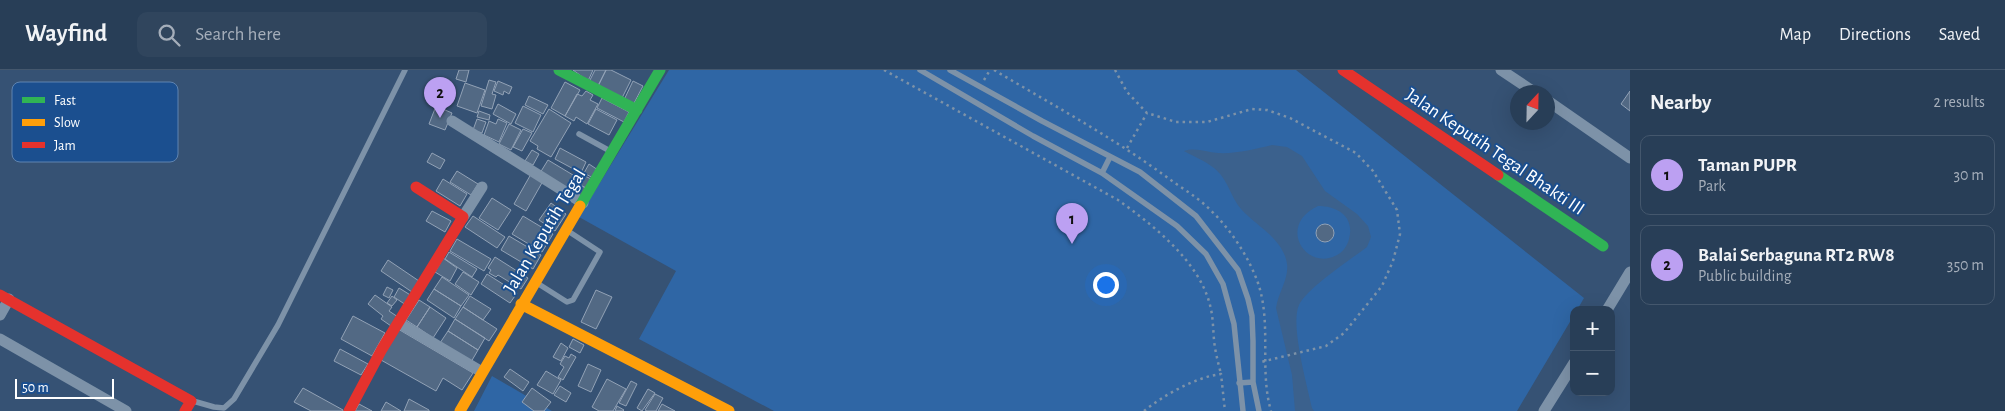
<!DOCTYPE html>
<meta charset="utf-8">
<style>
:root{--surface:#283e57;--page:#30455d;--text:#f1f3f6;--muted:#a5aeba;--line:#44576d;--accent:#bca0f2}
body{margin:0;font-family:"Alegreya Sans",sans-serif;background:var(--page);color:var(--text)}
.controls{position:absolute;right:15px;bottom:15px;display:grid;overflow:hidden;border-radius:10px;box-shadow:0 5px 20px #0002}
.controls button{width:45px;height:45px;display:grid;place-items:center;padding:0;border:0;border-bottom:1px solid var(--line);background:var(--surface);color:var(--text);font:25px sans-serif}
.compass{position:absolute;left:1510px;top:15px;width:45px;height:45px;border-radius:50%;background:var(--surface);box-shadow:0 5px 20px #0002;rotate:22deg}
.scale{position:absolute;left:15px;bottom:12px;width:99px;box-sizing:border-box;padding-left:5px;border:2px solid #fff;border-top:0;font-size:14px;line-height:18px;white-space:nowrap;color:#fff;-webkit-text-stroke:4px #1b4f8f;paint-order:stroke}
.you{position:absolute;left:1105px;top:214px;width:18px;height:18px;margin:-12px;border:4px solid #fff;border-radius:50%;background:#1a73e8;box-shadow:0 0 0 8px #1a73e833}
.badge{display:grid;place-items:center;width:32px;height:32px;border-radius:50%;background:var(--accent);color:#111;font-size:16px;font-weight:700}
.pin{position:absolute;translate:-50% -41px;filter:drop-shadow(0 1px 2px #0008)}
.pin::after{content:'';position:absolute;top:26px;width:18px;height:15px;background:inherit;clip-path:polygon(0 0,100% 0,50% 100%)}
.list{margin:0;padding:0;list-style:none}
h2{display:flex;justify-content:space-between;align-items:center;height:65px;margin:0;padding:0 20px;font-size:21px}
h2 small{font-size:16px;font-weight:400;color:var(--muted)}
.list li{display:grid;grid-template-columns:32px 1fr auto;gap:15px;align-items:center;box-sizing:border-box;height:80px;margin:0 10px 10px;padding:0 10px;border:1px solid var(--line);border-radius:10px}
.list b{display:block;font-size:19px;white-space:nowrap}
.list p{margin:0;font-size:16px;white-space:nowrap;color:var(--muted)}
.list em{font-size:16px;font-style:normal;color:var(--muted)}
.icon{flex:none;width:28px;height:28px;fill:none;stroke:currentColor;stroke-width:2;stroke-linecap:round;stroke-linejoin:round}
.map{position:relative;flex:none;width:1630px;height:341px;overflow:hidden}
header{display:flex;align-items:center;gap:30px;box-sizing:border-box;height:70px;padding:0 25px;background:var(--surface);border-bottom:1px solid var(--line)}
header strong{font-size:24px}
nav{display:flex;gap:28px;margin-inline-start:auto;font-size:18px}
.search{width:350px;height:45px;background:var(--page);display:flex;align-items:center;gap:12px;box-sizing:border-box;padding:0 18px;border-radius:10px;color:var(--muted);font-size:19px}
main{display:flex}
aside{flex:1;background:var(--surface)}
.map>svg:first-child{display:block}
.green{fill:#2f66a5}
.water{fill:#3b618d;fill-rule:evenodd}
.building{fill:#526984;stroke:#92a2b6}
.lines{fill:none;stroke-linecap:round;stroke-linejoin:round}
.path{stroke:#7d92a8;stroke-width:2.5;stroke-dasharray:2.5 4;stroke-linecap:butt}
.lane{stroke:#7d92a8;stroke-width:5.5}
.street{stroke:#7d92a8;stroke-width:11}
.fast{stroke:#30b455;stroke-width:11}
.slow{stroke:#ff9f0a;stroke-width:11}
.jam{stroke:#e5322d;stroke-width:11}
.labels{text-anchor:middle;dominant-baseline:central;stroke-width:4;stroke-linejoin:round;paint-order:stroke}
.street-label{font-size:19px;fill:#fff;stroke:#1b4f8f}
.key{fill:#1b4f8f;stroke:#5f84b1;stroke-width:1}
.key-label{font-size:14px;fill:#fff}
</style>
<header>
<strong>Wayfind</strong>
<div class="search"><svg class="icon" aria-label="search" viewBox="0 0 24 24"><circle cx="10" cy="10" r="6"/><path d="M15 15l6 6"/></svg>Search here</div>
<nav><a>Map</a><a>Directions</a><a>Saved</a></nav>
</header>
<main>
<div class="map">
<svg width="1630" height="341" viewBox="0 0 1630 341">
<rect width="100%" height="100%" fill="#365274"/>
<path class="green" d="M 669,0 L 1296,0 L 1584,228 L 1577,240 L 1574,240 L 1574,245 L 1517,341 L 774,341 L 639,269 L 676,201 L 579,147 Z
M 492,306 L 552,341 L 474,341 Z"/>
<path class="water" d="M 1272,75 L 1287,77 L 1302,86 L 1325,121 L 1357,144 L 1368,156 L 1371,167 L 1367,177 C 1350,190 1307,218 1299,235 C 1290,255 1307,314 1312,338 L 1314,341 L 1295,341 L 1292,305 L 1276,238 C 1278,223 1289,209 1287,194 C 1283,168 1257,157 1241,139 C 1230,126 1228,109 1214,98 C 1205,91 1193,86 1184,81 C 1196,77 1206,82 1218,83 C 1236,84 1255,79 1272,75 ZM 1318,136 C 1338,136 1355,147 1349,169 C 1347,177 1342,183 1335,186 C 1305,200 1277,155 1318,136 Z"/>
<path class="building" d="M 459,0 L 469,0 L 466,12 L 456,9 Z
M 573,0 L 593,0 L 588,11 Z
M 595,0 L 606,0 L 597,18 L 588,14 Z
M 606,0 L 611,0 L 631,10 L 621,30 L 597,18 Z
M 489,10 L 496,12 L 492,24 L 496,25 L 492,39 L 481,36 Z
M 498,11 L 512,17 L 509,24 L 504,21 L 503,25 L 494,21 Z
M 633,11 L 643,16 L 632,37 L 623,32 Z
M 565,12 L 580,20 L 565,46 L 551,38 Z
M 465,13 L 485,20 L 477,43 L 457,36 Z
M 586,21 L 593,25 L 590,30 L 598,34 L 587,54 L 576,47 L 574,51 L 565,46 L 577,24 L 582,26 Z
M 1630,21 L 1630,41 L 1621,34 Z
M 529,26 L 548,35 L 543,44 L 525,35 Z
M 602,28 L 629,42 L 624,52 L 597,38 Z
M 498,34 L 516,44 L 511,54 L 493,44 Z
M 436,36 L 452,43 L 445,60 L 429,54 Z
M 523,36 L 541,45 L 533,62 L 515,53 Z
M 549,39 L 571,53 L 551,87 L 537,79 L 538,76 L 530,71 Z
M 596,39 L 617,50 L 609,65 L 588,54 Z
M 479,41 L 490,45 L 489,50 L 477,47 Z
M 477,49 L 486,52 L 482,63 L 473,60 Z
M 498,49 L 507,53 L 499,72 L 484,65 L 489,51 L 496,54 Z
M 509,54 L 521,60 L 511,80 L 499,74 Z
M 523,59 L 532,63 L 522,81 L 513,77 Z
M 560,78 L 586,92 L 581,103 L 555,89 Z
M 532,80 L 539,84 L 533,95 L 525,91 Z
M 432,83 L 445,90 L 440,99 L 427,92 Z
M 548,90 L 578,108 L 570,120 L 540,103 Z
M 589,94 L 598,100 L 593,108 L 584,103 Z
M 457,101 L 478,114 L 471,125 L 450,112 Z
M 531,104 L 543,111 L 526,141 L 514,134 Z
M 583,105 L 593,110 L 588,119 L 578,114 Z
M 443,109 L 467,124 L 460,136 L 436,121 Z
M 578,114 L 588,119 L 583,128 L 573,122 Z
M 492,128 L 511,140 L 498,160 L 479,148 Z
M 551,133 L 566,144 L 555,161 L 539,150 Z
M 432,141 L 451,151 L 445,162 L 426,151 Z
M 473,146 L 505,167 L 497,178 L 465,157 Z
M 523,146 L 553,164 L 542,182 L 512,164 Z
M1316 163a9 9 0 1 1 18 0a9 9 0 1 1-18 0Z
M 509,166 L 541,185 L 533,199 L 501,180 Z
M 457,169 L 491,189 L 484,201 L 450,181 Z
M 449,182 L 477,199 L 472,207 L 445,189 Z
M 495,187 L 528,208 L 521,219 L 498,205 L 496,207 L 489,203 L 491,200 L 488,198 Z
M 443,188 L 457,198 L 450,211 L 435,202 Z
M 388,190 L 419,211 L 412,222 L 381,201 Z
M 463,202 L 479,212 L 471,225 L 455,214 Z
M 487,204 L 517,223 L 510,233 L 481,214 Z
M 442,207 L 469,225 L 461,236 L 434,219 Z
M 387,217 L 393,220 L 389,228 L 383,225 Z
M 399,218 L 412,226 L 406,235 L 394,227 Z
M 434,219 L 461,236 L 454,248 L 427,230 Z
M 596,220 L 612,227 L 596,259 L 581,252 Z
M 375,225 L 392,237 L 389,241 L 398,247 L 391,256 L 381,249 L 383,246 L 368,234 Z
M 392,226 L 397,230 L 392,236 L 387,233 Z
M 470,226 L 491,239 L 483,250 L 463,237 Z
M 419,230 L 430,237 L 417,257 L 406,250 Z
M 430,237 L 446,248 L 433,268 L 417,257 Z
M 463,237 L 497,259 L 489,271 L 455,249 Z
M 353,246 L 385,263 L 372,286 L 341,269 Z
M 455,249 L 485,268 L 478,280 L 448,261 Z
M 398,259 L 473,303 L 462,320 L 443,308 L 436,321 L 381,290 Z
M 448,261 L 478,280 L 471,292 L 440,273 Z
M 573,269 L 584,275 L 580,283 L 569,277 Z
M 561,273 L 568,278 L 561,291 L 553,287 Z
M 340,279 L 368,294 L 361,305 L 334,291 Z
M 571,284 L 576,287 L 563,310 L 558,307 L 564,297 L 560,294 L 565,286 L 569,288 Z
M 588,294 L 601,300 L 591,322 L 578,316 Z
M 510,299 L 529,312 L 523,321 L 504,307 Z
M 546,301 L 561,310 L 553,324 L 537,315 Z
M 607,309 L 626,319 L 613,341 L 599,341 L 592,337 Z
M 631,311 L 637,314 L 626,336 L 619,333 Z
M 560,316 L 571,323 L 566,332 L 554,325 Z
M 303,318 L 343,340 L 343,341 L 311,341 L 294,332 Z
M 532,318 L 551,332 L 544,341 L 534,341 L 522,332 Z
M 648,319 L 655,323 L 642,341 L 637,338 Z
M 655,324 L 663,328 L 656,341 L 647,341 L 645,340 Z
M 409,329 L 429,340 L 429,341 L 404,341 Z
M 386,332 L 401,341 L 381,341 Z
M 359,334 L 372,341 L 355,341 Z
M 662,334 L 675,341 L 658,341 Z
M 617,336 L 624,340 L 623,341 L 615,341 Z"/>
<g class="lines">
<path class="path" d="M 884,0 L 1118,130 C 1153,155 1199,191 1210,235 C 1213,246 1213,258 1214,270 C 1215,281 1218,292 1221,304
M 994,0 C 1053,35 1112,67 1168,108 C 1180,117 1194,125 1205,135 C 1228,155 1248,185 1258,213 C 1272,254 1259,299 1271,341
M 1115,0 L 1127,22 L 1147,43 L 1176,52 L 1207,52 L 1252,39 L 1267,40 L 1290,48 L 1356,83 L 1373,101 L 1397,140 L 1400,164 L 1393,191 L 1382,216 L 1344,263 L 1326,276 L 1261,292
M 984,10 L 990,0
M 1127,78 L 1147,43
M 1144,341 C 1164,325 1196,307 1221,304 L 1225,341"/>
<path class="lane" d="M 920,0 L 1033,66 L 1102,103 L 1177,156 L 1206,184 L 1223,214 L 1234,254 L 1243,341
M 950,0 L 1042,51 L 1140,102 L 1196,146 L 1238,200 L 1248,229 L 1252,246 L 1253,271 L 1253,312 L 1259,341
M 579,64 L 610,81
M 1102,103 L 1110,87
M 537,213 L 567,232 L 573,230 L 600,182 L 568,161
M 1239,313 L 1253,312
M 193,331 L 214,337 L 224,338 L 234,329 L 278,255 L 405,0"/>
<path class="street" d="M 1501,0 L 1534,22
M 1548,31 L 1630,88
M 452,51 L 583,133
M 463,147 L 482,117
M 1607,240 L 1630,202
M 0,245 L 9,229
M 399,253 L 482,302
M 0,269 L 126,341
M 1544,341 L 1574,293"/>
<path class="fast" d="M 559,0 L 637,40
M 1498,105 L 1603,176
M 580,136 L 660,0"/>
<path class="slow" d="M 521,234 L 729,341
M 460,341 L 580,136"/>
<path class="jam" d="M 1343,0 L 1498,105
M 0,225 L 191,331 L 185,341
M 349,341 L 382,279 L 463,147 L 416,117"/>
</g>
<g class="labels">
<g class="street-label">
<text transform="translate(1495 82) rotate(34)">Jalan Keputih Tegal Bhakti III</text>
<text transform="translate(545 161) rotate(-59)">Jalan Keputih Tegal</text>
</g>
</g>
<rect x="12" y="12" width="166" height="80" rx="8" class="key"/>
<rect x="22" y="27" width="23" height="6" fill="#30b455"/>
<rect x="22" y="49" width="23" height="7" fill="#ff9f0a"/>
<rect x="22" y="72" width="23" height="6" fill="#e5322d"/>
<g class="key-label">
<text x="54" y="35">Fast</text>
<text x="54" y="57">Slow</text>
<text x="54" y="80">Jam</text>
</g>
</svg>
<div class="controls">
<button>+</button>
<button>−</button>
</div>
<svg class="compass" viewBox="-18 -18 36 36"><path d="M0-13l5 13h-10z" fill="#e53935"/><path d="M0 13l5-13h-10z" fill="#a5aeba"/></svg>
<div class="scale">50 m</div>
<div class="you"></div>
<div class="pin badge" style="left:1072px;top:174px">1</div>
<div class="pin badge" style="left:440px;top:48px">2</div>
</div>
<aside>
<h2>Nearby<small>2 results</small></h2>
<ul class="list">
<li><span class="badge">1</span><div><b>Taman PUPR</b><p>Park</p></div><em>30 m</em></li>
<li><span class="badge">2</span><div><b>Balai Serbaguna RT2 RW8</b><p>Public building</p></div><em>350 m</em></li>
</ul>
</aside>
</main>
